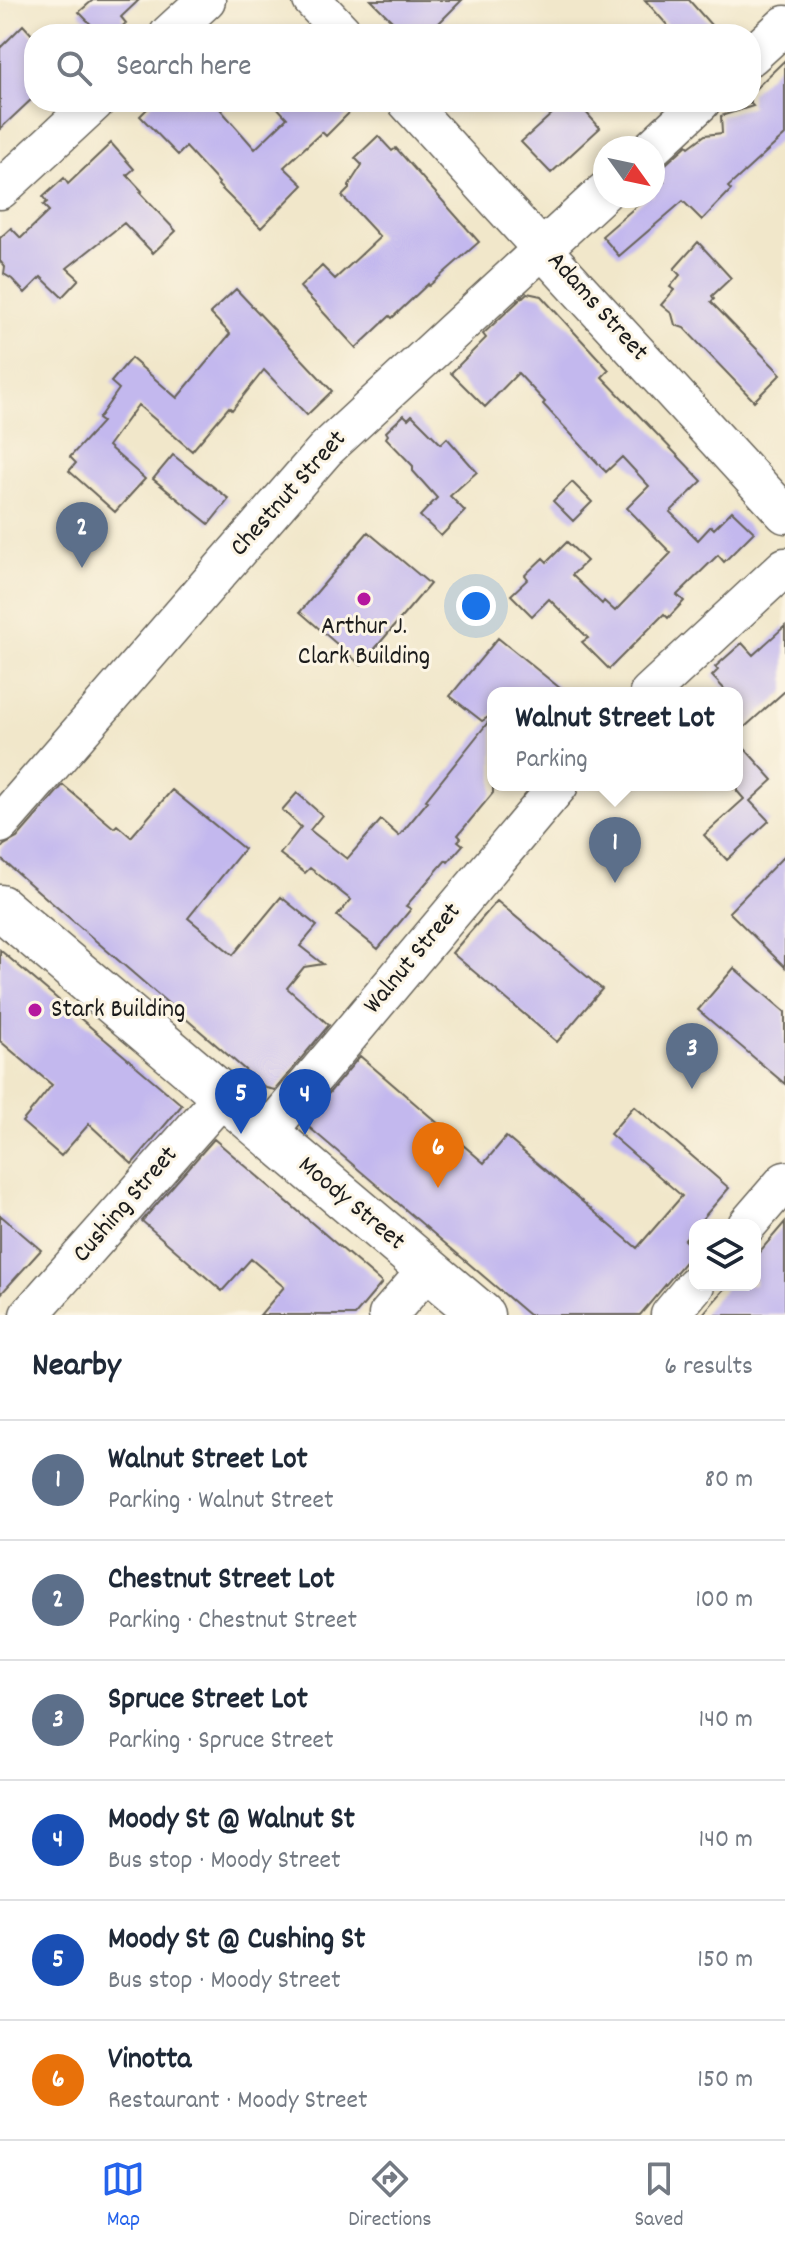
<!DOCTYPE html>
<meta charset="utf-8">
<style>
:root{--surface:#fff;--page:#f2f2f3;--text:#1f2937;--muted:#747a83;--line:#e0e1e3;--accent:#2563eb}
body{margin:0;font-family:Dekko,sans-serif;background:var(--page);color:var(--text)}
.controls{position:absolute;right:24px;bottom:24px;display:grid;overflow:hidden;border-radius:16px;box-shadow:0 4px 12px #0003}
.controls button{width:72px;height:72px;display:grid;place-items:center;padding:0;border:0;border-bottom:2px solid var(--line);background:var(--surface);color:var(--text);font:40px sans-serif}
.compass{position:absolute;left:593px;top:136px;width:72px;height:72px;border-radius:50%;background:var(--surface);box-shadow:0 4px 12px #0003;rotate:123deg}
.you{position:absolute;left:476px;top:606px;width:28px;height:28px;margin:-20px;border:6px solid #fff;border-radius:50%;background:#1a73e8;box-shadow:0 0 0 12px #1a73e833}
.badge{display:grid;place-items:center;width:52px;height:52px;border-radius:50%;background:var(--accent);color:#fff;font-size:26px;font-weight:700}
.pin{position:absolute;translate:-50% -66px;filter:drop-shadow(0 2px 4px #0008)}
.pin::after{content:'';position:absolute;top:42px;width:28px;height:24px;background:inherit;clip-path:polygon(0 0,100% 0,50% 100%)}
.popup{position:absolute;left:487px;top:687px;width:256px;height:104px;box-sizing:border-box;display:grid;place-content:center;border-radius:16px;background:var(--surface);filter:drop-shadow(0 2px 6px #0005);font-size:26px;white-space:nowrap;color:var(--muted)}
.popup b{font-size:30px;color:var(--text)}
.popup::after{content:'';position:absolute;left:50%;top:100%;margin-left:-16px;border:16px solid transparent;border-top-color:var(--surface)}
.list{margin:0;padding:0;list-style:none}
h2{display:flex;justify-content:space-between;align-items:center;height:104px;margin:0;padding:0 32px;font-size:34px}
h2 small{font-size:26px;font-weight:400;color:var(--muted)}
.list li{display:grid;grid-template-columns:52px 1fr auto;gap:24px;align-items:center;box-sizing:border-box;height:120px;padding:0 32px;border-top:2px solid var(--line)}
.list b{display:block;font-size:30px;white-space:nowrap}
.list p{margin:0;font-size:26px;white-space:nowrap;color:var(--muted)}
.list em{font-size:26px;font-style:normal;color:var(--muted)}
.icon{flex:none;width:44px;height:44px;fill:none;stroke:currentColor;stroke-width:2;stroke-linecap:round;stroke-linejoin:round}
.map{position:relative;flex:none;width:785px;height:1315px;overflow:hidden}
.search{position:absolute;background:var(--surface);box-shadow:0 4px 12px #0003;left:24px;right:24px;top:24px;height:88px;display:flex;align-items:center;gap:20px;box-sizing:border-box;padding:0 28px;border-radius:32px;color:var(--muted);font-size:30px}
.sheet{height:824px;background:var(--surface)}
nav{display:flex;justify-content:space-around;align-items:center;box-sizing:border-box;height:112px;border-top:2px solid var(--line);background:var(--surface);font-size:22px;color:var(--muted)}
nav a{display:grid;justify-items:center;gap:4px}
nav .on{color:var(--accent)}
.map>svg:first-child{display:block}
.building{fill:#c3b8ee}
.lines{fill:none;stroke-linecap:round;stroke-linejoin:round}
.minor-casing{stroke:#676359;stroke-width:41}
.major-casing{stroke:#676359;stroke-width:47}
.minor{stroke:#fff;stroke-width:38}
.major{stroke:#fff;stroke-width:44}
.poi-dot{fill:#b5179e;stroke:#fcf5e5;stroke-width:3}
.labels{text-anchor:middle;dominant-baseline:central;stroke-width:6;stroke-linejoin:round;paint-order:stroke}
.street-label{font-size:26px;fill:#1c1c1c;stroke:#fcf5e5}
.poi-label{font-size:26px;fill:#1c1c1c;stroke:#fcf5e5}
</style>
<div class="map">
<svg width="785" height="1315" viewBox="0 0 785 1315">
<rect width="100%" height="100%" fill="#fcf5e5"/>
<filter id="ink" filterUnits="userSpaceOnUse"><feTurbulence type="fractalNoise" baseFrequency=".0125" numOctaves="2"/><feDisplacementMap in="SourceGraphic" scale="16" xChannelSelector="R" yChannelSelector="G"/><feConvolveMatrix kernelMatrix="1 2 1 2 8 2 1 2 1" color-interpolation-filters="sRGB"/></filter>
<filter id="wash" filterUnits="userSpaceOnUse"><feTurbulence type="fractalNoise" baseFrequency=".006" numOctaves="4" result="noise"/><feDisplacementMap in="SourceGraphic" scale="32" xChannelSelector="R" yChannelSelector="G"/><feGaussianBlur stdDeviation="1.8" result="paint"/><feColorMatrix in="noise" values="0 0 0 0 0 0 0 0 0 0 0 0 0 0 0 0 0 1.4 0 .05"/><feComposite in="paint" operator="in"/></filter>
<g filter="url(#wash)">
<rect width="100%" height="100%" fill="#f1e7ca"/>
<g id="blocks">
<path class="building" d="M 93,0 L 139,0 L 121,17 L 126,23 L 114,34 L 100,34 L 79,12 Z
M 371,0 L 462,0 L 428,34 L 405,34 Z
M 645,0 L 689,0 L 719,34 L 675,34 Z
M 23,25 L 34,37 L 34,97 L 0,129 L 0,48 Z
M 785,60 L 785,135 L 728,187 L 731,190 L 702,220 L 683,201 L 619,256 L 602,236 L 648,196 L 653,196 L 653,191 L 664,182 L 653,169 L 666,164 L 687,145 L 689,147 L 705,135 L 722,133 L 721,116 L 753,106 L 749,102 L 751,102 L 751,93 Z
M 154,102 L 214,102 L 255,149 L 287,118 L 272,102 L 360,102 L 326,136 L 322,132 L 284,167 L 303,185 L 261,228 L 218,185 L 219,183 L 186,147 L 178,155 L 140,116 Z
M 565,102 L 577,102 L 600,128 L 551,173 L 521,142 Z
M 378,136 L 392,151 L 396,148 L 479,242 L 429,286 L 428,284 L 392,318 L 390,316 L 356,348 L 300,287 L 322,266 L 335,279 L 380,237 L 342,196 L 349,189 L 349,185 L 362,165 L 355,158 Z
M 111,143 L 134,169 L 127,175 L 142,191 L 140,193 L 176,231 L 153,253 L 124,223 L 67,268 L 79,279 L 62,297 L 41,277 L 25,293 L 12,279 L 4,274 L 5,267 L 0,261 L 0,238 L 11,228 L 21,238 L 49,211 L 43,205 L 47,202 L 43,197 L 64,178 L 68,184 Z
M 698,242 L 731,278 L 712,296 L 714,299 L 711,302 L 781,374 L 754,401 L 684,328 L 675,325 L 672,314 L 661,305 L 674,290 L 670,287 L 680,275 L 674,269 Z
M 236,289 L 332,391 L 307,415 L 264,370 L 232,410 L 229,407 L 192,451 L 138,405 L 108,446 L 145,479 L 115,512 L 69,471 L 76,463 L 70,457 L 102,422 L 98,419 L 119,389 L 111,382 L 131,358 L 177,398 L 230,334 L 210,313 Z
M 527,293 L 541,296 L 609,370 L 602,377 L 702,481 L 670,512 L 698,540 L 711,526 L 714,529 L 732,511 L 754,532 L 724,562 L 718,555 L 677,595 L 684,601 L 668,618 L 664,614 L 609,669 L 582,642 L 588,638 L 549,599 L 532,616 L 511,595 L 528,579 L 525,575 L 543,558 L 547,562 L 567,542 L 587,561 L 572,575 L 602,604 L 604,601 L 615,611 L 671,553 L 627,508 L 649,486 L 622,457 L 606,472 L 543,404 L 545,402 L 518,373 L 485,407 L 451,373 L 486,338 L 483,334 Z
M 404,415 L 408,419 L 412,415 L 441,444 L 447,438 L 477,472 L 450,496 L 465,511 L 441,536 L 420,516 L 437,498 L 413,471 L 413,466 L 386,438 L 388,435 L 386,432 Z
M 173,455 L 229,499 L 209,524 L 153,479 Z
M 572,482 L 592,502 L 573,521 L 553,501 Z
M 368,532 L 430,584 L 361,665 L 300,612 Z
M 785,626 L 785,691 L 737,734 L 737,693 L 728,693 L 712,676 L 718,670 L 715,667 L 742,643 L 753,655 Z
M 498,638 L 566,693 L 493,693 L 493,714 L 482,721 L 450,696 Z
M 493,716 L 493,793 L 458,835 L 461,838 L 458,841 L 463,845 L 448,862 L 446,860 L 406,906 L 411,909 L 378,949 L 337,916 L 351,900 L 310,868 L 305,873 L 280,854 L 301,827 L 282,810 L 297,793 L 322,815 L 310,830 L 347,859 L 381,820 L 399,836 L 428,801 L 426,800 Z
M 737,740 L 773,780 L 750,801 L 769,821 L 727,860 L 704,835 L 744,799 L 737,791 Z
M 63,785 L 114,828 L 117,825 L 131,837 L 172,790 L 244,849 L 188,918 L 233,955 L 281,897 L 317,926 L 300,946 L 323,964 L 304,967 L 287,988 L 329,1025 L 275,1090 L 266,1088 L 0,858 L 0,850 L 4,845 L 17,838 Z
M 785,855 L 785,967 L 729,912 Z
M 497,901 L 602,989 L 557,1042 L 452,953 Z
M 0,950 L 182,1105 L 132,1164 L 89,1124 L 61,1156 L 22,1122 L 52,1085 L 0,1041 Z
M 734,968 L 785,1012 L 785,1084 L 698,1010 Z
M 360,1056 L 484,1163 L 506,1137 L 637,1248 L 682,1196 L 610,1134 L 634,1106 L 729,1188 L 684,1240 L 695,1250 L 640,1315 L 529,1315 L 304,1123 Z
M 214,1139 L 382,1283 L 355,1315 L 260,1315 L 284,1287 L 251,1259 L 222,1291 L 142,1221 Z
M 0,1215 L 41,1250 L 0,1295 Z
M 785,1222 L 785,1315 L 702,1315 L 728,1285 L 755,1285 L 755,1257 Z"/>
</g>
</g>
<g filter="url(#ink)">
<use href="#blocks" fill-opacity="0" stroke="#676359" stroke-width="2"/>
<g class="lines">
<g class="minor-casing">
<path id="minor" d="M 312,0 L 344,34
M 169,34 L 206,0
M 751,56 L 785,25
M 407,102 L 785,514
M 652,148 L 701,102
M 0,190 L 95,102
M 649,693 L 785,567
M 0,824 L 325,450 L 605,191
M 267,1133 L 559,785
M 747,1225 L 785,1181
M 29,1315 L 223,1096
M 388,1315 L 428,1269
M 670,1315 L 695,1285"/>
</g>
<g class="major-casing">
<path id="major" d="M 0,907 L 482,1315"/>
</g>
<use href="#minor" class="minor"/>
<use href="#major" class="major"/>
</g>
</g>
<g class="poi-dot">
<circle cx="364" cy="599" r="8"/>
<circle cx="35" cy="1010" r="8"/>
</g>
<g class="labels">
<g class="street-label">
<text transform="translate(597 307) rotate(48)">Adams Street</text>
<text transform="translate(289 494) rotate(-48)">Chestnut Street</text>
<text transform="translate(413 959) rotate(-50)">Walnut Street</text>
<text transform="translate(351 1204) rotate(40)">Moody Street</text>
<text transform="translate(126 1205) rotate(-49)">Cushing Street</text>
</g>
<g class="poi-label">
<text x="364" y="627">Arthur J.<tspan x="364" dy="30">Clark Building</tspan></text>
<text x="51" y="1010" text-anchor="start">Stark Building</text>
</g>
</g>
</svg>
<div class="controls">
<button><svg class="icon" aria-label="layers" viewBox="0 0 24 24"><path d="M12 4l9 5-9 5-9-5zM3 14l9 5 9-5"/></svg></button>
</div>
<svg class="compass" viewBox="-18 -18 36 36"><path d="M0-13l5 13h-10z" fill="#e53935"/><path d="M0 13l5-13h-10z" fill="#747a83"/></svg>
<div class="you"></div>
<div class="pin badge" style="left:615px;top:883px;background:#5c6f8a">1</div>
<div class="popup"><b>Walnut Street Lot</b>Parking</div>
<div class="pin badge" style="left:82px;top:568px;background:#5c6f8a">2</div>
<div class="pin badge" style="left:692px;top:1089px;background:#5c6f8a">3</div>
<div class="pin badge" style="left:305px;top:1135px;background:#1a4fb4">4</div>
<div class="pin badge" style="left:241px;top:1134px;background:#1a4fb4">5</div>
<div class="pin badge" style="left:438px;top:1188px;background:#e8710a">6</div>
<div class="search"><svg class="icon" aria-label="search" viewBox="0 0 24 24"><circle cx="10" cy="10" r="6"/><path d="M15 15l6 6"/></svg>Search here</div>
</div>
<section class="sheet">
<h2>Nearby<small>6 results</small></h2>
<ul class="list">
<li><span class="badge" style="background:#5c6f8a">1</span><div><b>Walnut Street Lot</b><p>Parking · Walnut Street</p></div><em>80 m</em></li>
<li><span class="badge" style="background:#5c6f8a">2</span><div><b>Chestnut Street Lot</b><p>Parking · Chestnut Street</p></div><em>100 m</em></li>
<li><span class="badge" style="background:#5c6f8a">3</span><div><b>Spruce Street Lot</b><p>Parking · Spruce Street</p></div><em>140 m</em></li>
<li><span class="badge" style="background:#1a4fb4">4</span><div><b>Moody St @ Walnut St</b><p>Bus stop · Moody Street</p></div><em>140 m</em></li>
<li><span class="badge" style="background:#1a4fb4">5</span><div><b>Moody St @ Cushing St</b><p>Bus stop · Moody Street</p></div><em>150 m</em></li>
<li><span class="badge" style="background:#e8710a">6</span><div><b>Vinotta</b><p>Restaurant · Moody Street</p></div><em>150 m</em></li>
</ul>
</section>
<nav>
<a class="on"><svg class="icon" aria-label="map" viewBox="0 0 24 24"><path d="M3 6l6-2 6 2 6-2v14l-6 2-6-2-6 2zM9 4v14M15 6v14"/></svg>Map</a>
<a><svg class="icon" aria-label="directions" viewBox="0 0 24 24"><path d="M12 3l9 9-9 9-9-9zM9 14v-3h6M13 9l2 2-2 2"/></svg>Directions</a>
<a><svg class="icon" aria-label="saved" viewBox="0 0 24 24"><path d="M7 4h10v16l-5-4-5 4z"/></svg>Saved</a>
</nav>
